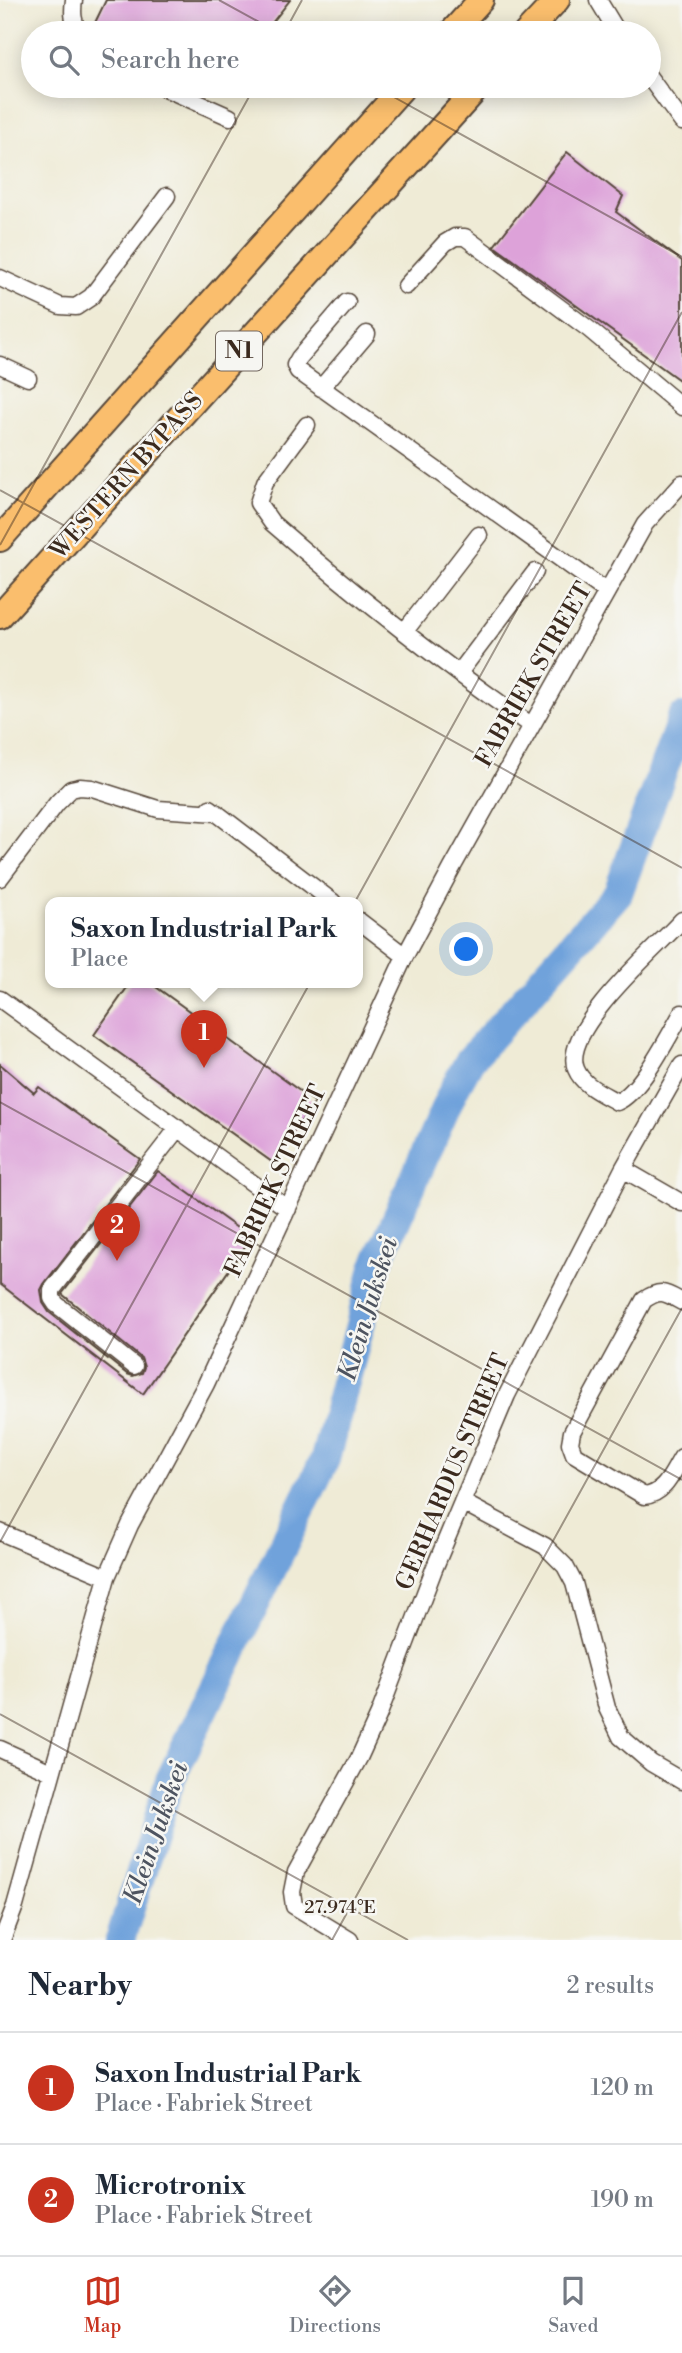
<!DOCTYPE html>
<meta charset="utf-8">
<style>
:root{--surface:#fff;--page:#f6f6f7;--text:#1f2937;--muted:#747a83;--line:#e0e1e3;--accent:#c8321e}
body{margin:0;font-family:"Libre Bodoni",serif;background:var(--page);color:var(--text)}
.you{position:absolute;left:467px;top:950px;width:24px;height:24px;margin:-18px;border:5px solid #fff;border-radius:50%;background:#1a73e8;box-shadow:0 0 0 10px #1a73e833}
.badge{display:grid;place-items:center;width:46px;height:46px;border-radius:50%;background:var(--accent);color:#fff;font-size:23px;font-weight:700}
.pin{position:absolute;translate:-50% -58px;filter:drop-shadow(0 2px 4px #0008)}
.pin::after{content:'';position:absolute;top:37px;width:24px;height:21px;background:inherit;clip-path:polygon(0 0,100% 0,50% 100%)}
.popup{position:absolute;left:45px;top:897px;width:318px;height:91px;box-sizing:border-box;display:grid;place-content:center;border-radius:14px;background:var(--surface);filter:drop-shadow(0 2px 5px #0005);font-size:23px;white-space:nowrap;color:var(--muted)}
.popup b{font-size:26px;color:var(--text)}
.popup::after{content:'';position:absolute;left:50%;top:100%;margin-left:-14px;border:14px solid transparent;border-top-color:var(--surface)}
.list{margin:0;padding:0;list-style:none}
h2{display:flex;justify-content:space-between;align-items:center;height:91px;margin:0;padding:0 28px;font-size:30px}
h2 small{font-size:23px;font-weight:400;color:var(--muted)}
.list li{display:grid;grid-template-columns:46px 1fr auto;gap:21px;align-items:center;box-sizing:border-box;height:112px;padding:0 28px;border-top:2px solid var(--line)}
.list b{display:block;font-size:26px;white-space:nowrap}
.list p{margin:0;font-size:23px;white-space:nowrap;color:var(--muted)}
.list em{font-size:23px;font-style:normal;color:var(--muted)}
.icon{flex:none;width:38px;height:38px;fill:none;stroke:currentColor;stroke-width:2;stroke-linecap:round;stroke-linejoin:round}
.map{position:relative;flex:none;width:682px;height:1940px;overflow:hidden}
.search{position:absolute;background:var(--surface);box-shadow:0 4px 18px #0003;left:21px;right:21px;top:21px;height:77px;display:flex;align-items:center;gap:18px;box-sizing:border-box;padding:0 24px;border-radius:38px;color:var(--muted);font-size:26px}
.sheet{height:315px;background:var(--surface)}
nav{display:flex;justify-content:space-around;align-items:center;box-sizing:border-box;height:98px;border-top:2px solid var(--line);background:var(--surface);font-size:19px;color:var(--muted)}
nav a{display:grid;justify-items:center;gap:4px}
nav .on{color:var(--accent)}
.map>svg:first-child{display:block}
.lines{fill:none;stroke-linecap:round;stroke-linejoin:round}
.river{stroke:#70a2db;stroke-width:30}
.building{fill:#dda2d9}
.minor-casing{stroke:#56473a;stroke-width:19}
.highway-casing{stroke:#56473a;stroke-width:28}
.minor{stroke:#fff;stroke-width:16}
.highway{stroke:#fabe6d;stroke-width:24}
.ticks{fill:none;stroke:#3b2a1e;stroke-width:2;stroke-opacity:0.45}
.labels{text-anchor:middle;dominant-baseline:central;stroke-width:5;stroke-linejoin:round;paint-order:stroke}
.shield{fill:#f6f6f2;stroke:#73675e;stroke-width:2}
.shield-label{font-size:23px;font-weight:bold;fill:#3b2a1e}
.street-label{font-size:24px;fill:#3b2a1e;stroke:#f6f6f2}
.water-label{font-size:26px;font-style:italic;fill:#4e5460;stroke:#f6f6f2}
.ticks-label{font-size:18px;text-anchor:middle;fill:#3b2a1e;stroke:#f6f6f2;stroke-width:5;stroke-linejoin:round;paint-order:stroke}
</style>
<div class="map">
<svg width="682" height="1940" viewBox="0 0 682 1940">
<rect width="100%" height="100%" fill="#f6f6f2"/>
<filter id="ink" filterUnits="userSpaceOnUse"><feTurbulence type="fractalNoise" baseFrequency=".0143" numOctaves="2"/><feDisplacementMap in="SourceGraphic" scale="14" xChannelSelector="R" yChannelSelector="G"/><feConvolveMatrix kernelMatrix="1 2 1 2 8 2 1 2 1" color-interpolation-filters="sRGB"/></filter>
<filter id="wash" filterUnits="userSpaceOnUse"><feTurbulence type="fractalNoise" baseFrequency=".00686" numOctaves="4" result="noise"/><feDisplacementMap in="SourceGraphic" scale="28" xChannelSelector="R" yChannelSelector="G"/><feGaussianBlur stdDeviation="1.57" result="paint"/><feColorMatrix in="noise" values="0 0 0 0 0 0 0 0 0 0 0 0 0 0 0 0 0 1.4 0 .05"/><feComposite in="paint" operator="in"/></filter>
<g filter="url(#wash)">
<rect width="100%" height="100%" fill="#efebd6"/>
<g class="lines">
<path class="river" d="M 120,1940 L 170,1780 L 325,1459 L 375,1268 L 454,1089 L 470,1060 L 618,893 L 682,718"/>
</g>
<g id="blocks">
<path class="building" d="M 106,0 L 290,0 L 264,33 L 90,33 Z
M 567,152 L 623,196 L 616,212 L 682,261 L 682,382 L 494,246 Z
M 131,982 L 149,982 L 315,1102 L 272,1162 L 94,1035 Z
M 0,1064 L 34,1093 L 39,1087 L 140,1159 L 44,1284 L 41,1290 L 43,1303 L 49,1312 L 127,1374 L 133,1376 L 142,1373 L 144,1367 L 141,1358 L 62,1294 L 158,1171 L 251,1238 L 143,1394 L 0,1284 Z"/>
</g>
</g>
<g filter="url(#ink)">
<use href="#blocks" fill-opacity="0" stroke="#56473a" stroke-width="2"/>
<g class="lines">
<g class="minor-casing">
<path id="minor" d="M 74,0 C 72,13 73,22 79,33
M 598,0 L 618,33
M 649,77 L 682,122
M 160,86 L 230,117
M 0,278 L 60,306 L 76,307 L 91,297 L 167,196
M 406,286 L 445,243 L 455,237 L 465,237 L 590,330 L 682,407
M 347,302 L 299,358 L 295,365 L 298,371 L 607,592
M 0,365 L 28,378
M 321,388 L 367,334
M 307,425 L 265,482 L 258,503 L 272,523 C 354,594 441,663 531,725
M 405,631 L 479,535
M 459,673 L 535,572
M 210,808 L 333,902
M 0,878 L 57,803 L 71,789 L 80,787 L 92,788 L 158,809 L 217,813
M 358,920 L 405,956
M 682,920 C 657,948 560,1030 576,1069 C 583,1086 603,1094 617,1102 C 640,1093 669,1036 682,1013
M 0,999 L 288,1209
M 623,1169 L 682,1203
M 682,1302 C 666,1293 661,1288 644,1300 L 572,1432 L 570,1443 L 574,1454 L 644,1496 C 665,1494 672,1473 682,1457
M 134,1366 L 56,1304 L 52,1298 L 52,1290 L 178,1128
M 462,1502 L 545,1546 L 565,1566 L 574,1583 L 607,1708 L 621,1737 L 651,1763 L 682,1781
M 0,1532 L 107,1577
M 0,1749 L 51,1772
M 2,1940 L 15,1906 L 107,1577 L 130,1525 L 206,1384 L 405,956 L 452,868 L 645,524 L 682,483
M 350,1940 L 294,1906 L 292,1892 L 296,1872 L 359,1758 L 379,1714 L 434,1569 L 507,1395 L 623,1169 L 682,1065"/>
</g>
<g class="highway-casing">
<path id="highway" d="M 451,33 L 481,0
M 526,33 L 557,0
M 0,539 L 404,86
M 0,616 L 479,86"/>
</g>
<use href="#minor" class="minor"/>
<use href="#highway" class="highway"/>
</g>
</g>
<path class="ticks" d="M 219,0 L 279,33M 284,33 L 302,0M 374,86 L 682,257M 0,490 L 682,868M 0,545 L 255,86M 0,1102 L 682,1480M 0,1542 L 682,312M 0,1714 L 408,1940M 332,1940 L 682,1308"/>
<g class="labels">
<rect class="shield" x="216" y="331.5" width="46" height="39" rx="5"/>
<g class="shield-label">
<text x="239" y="351">N1</text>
</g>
<g class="street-label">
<text transform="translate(127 476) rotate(-48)">WESTERN BYPASS</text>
<text transform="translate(534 675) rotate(-60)">FABRIEK STREET</text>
<text transform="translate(276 1181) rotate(-65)">FABRIEK STREET</text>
<text transform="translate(453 1472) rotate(-67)">GERHARDUS STREET</text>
</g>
<g class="water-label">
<text transform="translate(368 1309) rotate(-73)">Klein Jukskei</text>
<text transform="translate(156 1833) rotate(-71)">Klein Jukskei</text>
</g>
</g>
<g class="ticks-label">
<text x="340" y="1913">27.974°E</text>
</g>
</svg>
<div class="you"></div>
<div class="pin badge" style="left:204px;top:1068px">1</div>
<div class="popup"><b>Saxon Industrial Park</b>Place</div>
<div class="pin badge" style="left:117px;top:1261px">2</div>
<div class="search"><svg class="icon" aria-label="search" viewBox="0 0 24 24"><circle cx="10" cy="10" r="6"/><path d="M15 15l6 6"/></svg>Search here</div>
</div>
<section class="sheet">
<h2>Nearby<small>2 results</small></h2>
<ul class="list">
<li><span class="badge">1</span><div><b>Saxon Industrial Park</b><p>Place · Fabriek Street</p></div><em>120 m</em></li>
<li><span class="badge">2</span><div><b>Microtronix</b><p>Place · Fabriek Street</p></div><em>190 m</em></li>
</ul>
</section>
<nav>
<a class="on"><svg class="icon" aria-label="map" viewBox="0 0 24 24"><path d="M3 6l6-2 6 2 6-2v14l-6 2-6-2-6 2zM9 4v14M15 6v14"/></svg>Map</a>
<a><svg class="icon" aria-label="directions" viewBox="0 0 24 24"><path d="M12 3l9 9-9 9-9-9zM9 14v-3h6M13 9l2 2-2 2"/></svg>Directions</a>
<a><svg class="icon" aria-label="saved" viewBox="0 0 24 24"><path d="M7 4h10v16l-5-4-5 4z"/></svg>Saved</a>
</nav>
